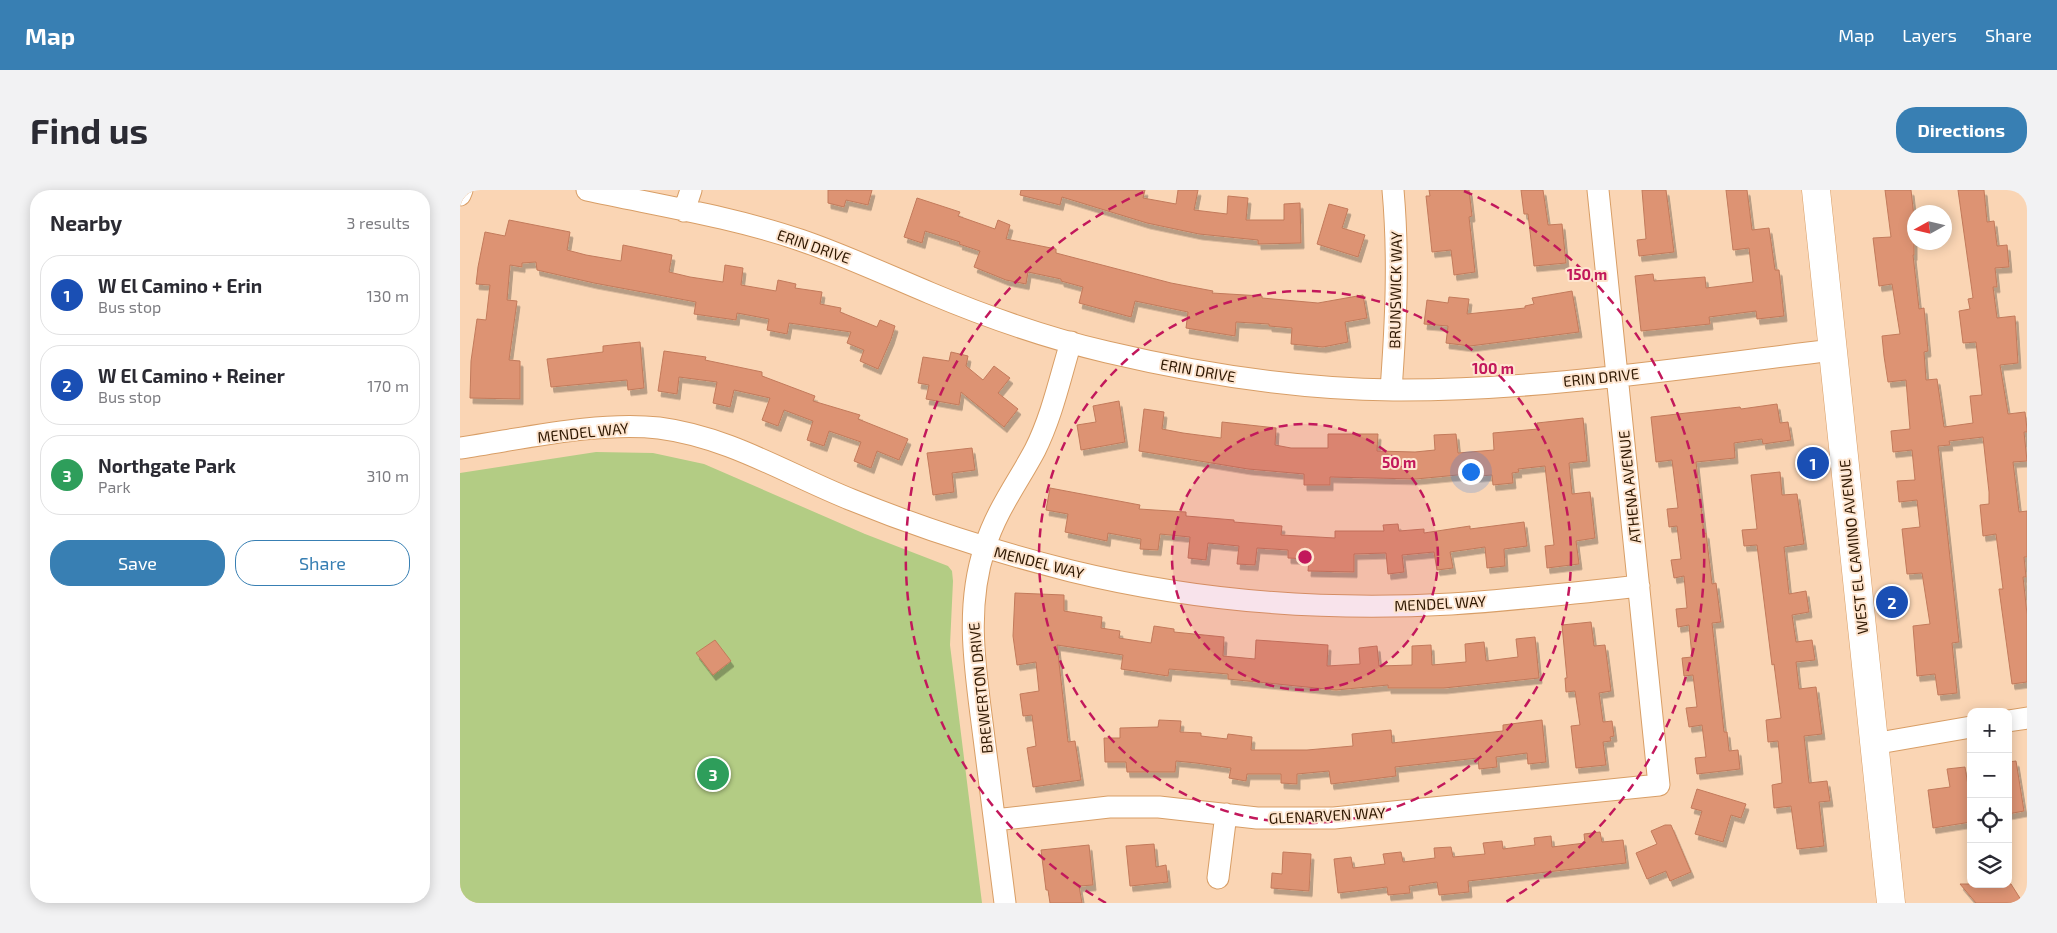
<!DOCTYPE html>
<meta charset="utf-8">
<style>
:root{--surface:#fff;--page:#f2f2f3;--text:#2b2b33;--muted:#7c7c81;--line:#e1e1e2;--accent:#387fb3}
body{margin:0;font-family:"Exo 2",sans-serif;background:var(--page);color:var(--text)}
.controls{position:absolute;right:15px;bottom:15px;display:grid;overflow:hidden;border-radius:10px;box-shadow:0 2px 12px #0003}
.controls button{width:45px;height:45px;display:grid;place-items:center;padding:0;border:0;border-bottom:1px solid var(--line);background:var(--surface);color:var(--text);font:25px sans-serif}
.compass{position:absolute;left:1447px;top:15px;width:45px;height:45px;border-radius:50%;background:var(--surface);box-shadow:0 2px 12px #0003;rotate:262deg}
.you{position:absolute;left:1010px;top:281px;width:18px;height:18px;margin:-12px;border:4px solid #fff;border-radius:50%;background:#1a73e8;box-shadow:0 0 0 8px #1a73e833}
.badge{display:grid;place-items:center;width:32px;height:32px;border-radius:50%;background:var(--accent);color:#fff;font-size:16px;font-weight:700}
.pin{position:absolute;translate:-50% -50%;border:2px solid #fff;box-shadow:0 1px 5px #0006}
.list{margin:0;padding:0;list-style:none}
h2{display:flex;justify-content:space-between;align-items:center;height:65px;margin:0;padding:0 20px;font-size:21px}
h2 small{font-size:16px;font-weight:400;color:var(--muted)}
.list li{display:grid;grid-template-columns:32px 1fr auto;gap:15px;align-items:center;box-sizing:border-box;height:80px;margin:0 10px 10px;padding:0 10px;border:1px solid var(--line);border-radius:20px}
.list b{display:block;font-size:19px;white-space:nowrap}
.list p{margin:0;font-size:16px;white-space:nowrap;color:var(--muted)}
.list em{font-size:16px;font-style:normal;color:var(--muted)}
.actions{display:flex;gap:10px;padding:15px 20px}
.actions a{flex:1;padding:11px 0;border:1px solid var(--accent);border-radius:20px;text-align:center;font-size:18px;color:var(--accent)}
.actions .main{background:var(--accent);color:#fff}
.icon{flex:none;width:28px;height:28px;fill:none;stroke:currentColor;stroke-width:2;stroke-linecap:round;stroke-linejoin:round}
.map{position:relative;flex:none;width:1567px;height:713px;overflow:hidden;border-radius:20px}
header{display:flex;align-items:center;gap:30px;box-sizing:border-box;height:70px;padding:0 25px;background:var(--accent);color:#fff}
header strong{font-size:24px}
nav{display:flex;gap:28px;margin-inline-start:auto;font-size:18px}
.intro{display:flex;align-items:center;justify-content:space-between;box-sizing:border-box;height:120px;padding:0 30px}
h1{margin:0;font-size:35px}
.button{padding:12px 22px;border-radius:20px;background:var(--accent);color:#fff;font-size:18px;font-weight:700}
main{display:flex;gap:30px;padding:0 30px}
aside{flex:1;background:var(--surface);border-radius:20px;box-shadow:0 2px 12px #0003}
.map>svg:first-child{display:block}
.green{fill:#b3cc84}
.building{fill:#dd9373;stroke:#c27a5b;filter:url(#shadow)}
.lines{fill:none;stroke-linecap:round;stroke-linejoin:round}
.street-casing{stroke:#d89e66;stroke-width:23}
.secondary-casing{stroke:#d89e66;stroke-width:29}
.street{stroke:#fff;stroke-width:21}
.secondary{stroke:#fff;stroke-width:28}
.ring{fill:none;stroke:#c2185b;stroke-width:2.5;stroke-dasharray:9 6}
.labels{text-anchor:middle;dominant-baseline:central;stroke-width:4;stroke-linejoin:round;paint-order:stroke}
.street-label{font-size:15px;fill:#2f1802;stroke:#fee5cf}
.centre{fill:#c2185b;stroke:#fee5cf;stroke-width:2.5}
.ring-label{font-size:15px;text-anchor:middle;font-weight:bold;fill:#c2185b;stroke:#fee5cf;stroke-width:4;stroke-linejoin:round;paint-order:stroke}
</style>
<header>
<strong>Map</strong>
<nav><a>Map</a><a>Layers</a><a>Share</a></nav>
</header>
<div class="intro"><h1>Find us</h1><a class="button">Directions</a></div>
<main>
<aside>
<h2>Nearby<small>3 results</small></h2>
<ul class="list">
<li><span class="badge" style="background:#1a4fb4">1</span><div><b>W El Camino + Erin</b><p>Bus stop</p></div><em>130 m</em></li>
<li><span class="badge" style="background:#1a4fb4">2</span><div><b>W El Camino + Reiner</b><p>Bus stop</p></div><em>170 m</em></li>
<li><span class="badge" style="background:#2e9e5b">3</span><div><b>Northgate Park</b><p>Park</p></div><em>310 m</em></li>
</ul>
<div class="actions"><a class="main">Save</a><a>Share</a></div>
</aside>
<div class="map">
<svg width="1567" height="713" viewBox="0 0 1567 713">
<defs>
<filter id="shadow"><feDropShadow dx="3" dy="5.5" stdDeviation="0" flood-color="#0004"/></filter>
</defs>
<rect width="100%" height="100%" fill="#fad5b4"/>
<path class="green" d="M 136,262 L 193,263 L 244,274 L 405,344 L 488,376 L 492,381 L 493,391 L 490,455 L 522,713 L 0,713 L 0,283 Z"/>
<path class="building" d="M 368,0 L 412,0 L 408,15 L 386,10 L 384,17 L 368,13 Z
M 561,0 L 685,0 L 683,8 L 716,14 L 718,0 L 738,0 L 734,20 L 767,24 L 768,6 L 788,8 L 786,30 L 824,30 L 824,14 L 840,13 L 841,53 L 798,54 L 798,50 L 739,44 L 687,33 L 602,7 L 600,15 L 560,5 Z
M 969,0 L 1009,0 L 1012,26 L 1009,27 L 1015,82 L 994,85 L 991,60 L 972,62 L 966,6 L 970,6 Z
M 1061,0 L 1083,0 L 1088,35 L 1102,34 L 1106,73 L 1074,76 L 1068,24 L 1064,24 Z
M 1182,0 L 1206,0 L 1214,62 L 1179,66 L 1177,50 L 1186,49 Z
M 1266,0 L 1287,0 L 1292,40 L 1309,38 L 1315,80 L 1319,80 L 1324,126 L 1297,129 L 1296,121 L 1249,127 L 1250,134 L 1181,141 L 1175,86 L 1193,84 L 1194,91 L 1245,87 L 1246,98 L 1293,92 L 1289,58 L 1273,60 Z
M 1425,0 L 1451,0 L 1454,27 L 1454,65 L 1453,65 L 1459,119 L 1464,118 L 1468,161 L 1464,162 L 1466,190 L 1477,189 L 1484,237 L 1513,233 L 1510,206 L 1522,205 L 1516,152 L 1503,153 L 1499,121 L 1510,119 L 1508,109 L 1513,108 L 1498,0 L 1524,0 L 1527,32 L 1534,31 L 1537,56 L 1547,55 L 1549,77 L 1535,78 L 1537,97 L 1533,97 L 1537,128 L 1555,126 L 1558,173 L 1540,175 L 1548,224 L 1565,222 L 1567,239 L 1567,242 L 1564,242 L 1567,271 L 1553,272 L 1559,322 L 1567,321 L 1567,367 L 1564,367 L 1566,387 L 1563,387 L 1567,424 L 1567,492 L 1552,494 L 1539,399 L 1543,399 L 1536,344 L 1523,346 L 1520,315 L 1529,314 L 1529,302 L 1523,247 L 1489,251 L 1490,255 L 1478,256 L 1499,452 L 1492,453 L 1497,503 L 1478,505 L 1475,484 L 1457,486 L 1453,436 L 1470,434 L 1462,383 L 1447,384 L 1442,339 L 1460,337 L 1457,310 L 1439,312 L 1437,291 L 1455,290 L 1452,260 L 1433,262 L 1431,241 L 1450,239 L 1446,190 L 1428,192 L 1424,166 L 1422,146 L 1440,144 L 1432,94 L 1419,96 L 1413,48 L 1431,47 Z
M 457,8 L 500,22 L 498,26 L 535,39 L 538,30 L 550,35 L 546,49 L 596,59 L 596,63 L 711,93 L 753,101 L 752,103 L 802,106 L 802,108 L 858,113 L 903,105 L 907,128 L 885,132 L 888,152 L 863,157 L 831,154 L 832,138 L 809,136 L 809,134 L 776,132 L 775,146 L 726,138 L 728,122 L 675,111 L 671,127 L 619,113 L 623,97 L 601,91 L 601,89 L 568,82 L 566,94 L 546,90 L 514,77 L 520,61 L 499,54 L 500,52 L 465,41 L 462,53 L 444,47 Z
M 869,14 L 888,19 L 882,38 L 905,45 L 898,67 L 857,54 Z
M 49,30 L 110,42 L 107,60 L 126,65 L 161,71 L 163,55 L 212,65 L 209,82 L 230,87 L 263,92 L 265,75 L 283,78 L 281,95 L 316,101 L 318,90 L 336,94 L 335,98 L 362,102 L 360,114 L 381,118 L 380,122 L 417,137 L 420,130 L 435,136 L 431,149 L 418,179 L 400,171 L 404,160 L 387,153 L 391,142 L 329,133 L 327,144 L 307,140 L 309,129 L 277,123 L 276,130 L 234,124 L 236,112 L 134,93 L 77,80 L 76,72 L 62,73 L 62,77 L 50,75 L 47,110 L 57,111 L 49,170 L 60,171 L 60,209 L 10,208 L 11,171 L 17,129 L 26,130 L 30,95 L 16,94 L 18,77 L 25,42 L 45,46 Z
M 1112,101 L 1119,142 L 1010,156 L 986,153 L 988,136 L 964,134 L 967,110 L 988,113 L 989,107 L 1009,109 L 1007,124 L 1065,118 L 1065,116 L 1074,114 L 1072,108 Z
M 180,152 L 184,198 L 168,200 L 167,190 L 91,197 L 87,169 L 143,162 L 143,156 Z
M 204,161 L 246,167 L 245,170 L 302,182 L 302,186 L 355,206 L 353,211 L 400,225 L 398,229 L 448,249 L 439,270 L 417,261 L 411,278 L 394,271 L 401,252 L 369,241 L 364,256 L 347,250 L 353,231 L 324,220 L 318,236 L 302,230 L 310,208 L 274,200 L 270,217 L 253,213 L 257,192 L 219,187 L 217,204 L 198,201 Z
M 491,162 L 508,166 L 506,176 L 523,190 L 534,176 L 550,188 L 538,203 L 558,219 L 544,237 L 501,202 L 499,215 L 466,209 L 469,195 L 458,193 L 463,167 L 489,171 Z
M 659,211 L 665,252 L 621,260 L 617,235 L 636,232 L 633,216 Z
M 1317,214 L 1320,233 L 1328,232 L 1331,250 L 1303,254 L 1302,249 L 1274,253 L 1275,268 L 1236,272 L 1244,343 L 1246,343 L 1252,394 L 1256,393 L 1261,432 L 1252,433 L 1264,542 L 1267,542 L 1269,561 L 1278,560 L 1280,579 L 1237,584 L 1235,568 L 1246,567 L 1242,535 L 1229,537 L 1226,518 L 1237,517 L 1233,485 L 1224,486 L 1222,468 L 1232,467 L 1229,435 L 1218,437 L 1216,419 L 1227,418 L 1224,386 L 1214,388 L 1211,370 L 1221,369 L 1217,336 L 1209,337 L 1207,319 L 1218,318 L 1212,270 L 1196,272 L 1191,227 L 1280,217 L 1281,219 Z
M 684,219 L 704,222 L 702,239 L 723,243 L 761,248 L 762,232 L 816,238 L 815,255 L 831,258 L 868,258 L 868,244 L 918,244 L 917,261 L 955,262 L 975,260 L 974,245 L 996,244 L 998,263 L 1034,260 L 1033,243 L 1078,239 L 1077,233 L 1123,228 L 1127,271 L 1109,273 L 1112,304 L 1130,302 L 1135,348 L 1116,351 L 1119,374 L 1087,378 L 1085,356 L 1094,355 L 1085,276 L 1058,279 L 1059,282 L 1052,283 L 1053,293 L 1033,295 L 1032,285 L 1008,287 L 1008,284 L 956,289 L 870,287 L 870,295 L 844,295 L 844,284 L 788,279 L 679,261 Z
M 512,258 L 515,280 L 492,283 L 494,302 L 473,305 L 467,263 Z
M 1320,282 L 1322,305 L 1337,304 L 1344,354 L 1324,357 L 1329,404 L 1346,401 L 1349,422 L 1332,425 L 1336,452 L 1352,450 L 1355,470 L 1336,472 L 1339,499 L 1356,497 L 1362,544 L 1344,546 L 1349,593 L 1367,591 L 1370,611 L 1359,612 L 1364,656 L 1337,659 L 1331,616 L 1314,618 L 1312,595 L 1322,593 L 1321,581 L 1318,551 L 1308,552 L 1306,530 L 1321,528 L 1314,474 L 1312,475 L 1297,355 L 1284,356 L 1282,340 L 1297,339 L 1291,285 Z
M 590,298 L 680,315 L 679,319 L 726,322 L 726,326 L 774,330 L 774,332 L 822,336 L 821,345 L 875,348 L 875,341 L 924,341 L 923,335 L 938,334 L 939,341 L 964,339 L 964,343 L 1010,336 L 1010,339 L 1064,332 L 1067,356 L 1044,359 L 1045,376 L 1027,378 L 1025,357 L 990,362 L 993,378 L 977,380 L 974,362 L 942,365 L 944,382 L 928,384 L 926,363 L 894,364 L 894,382 L 848,381 L 849,369 L 828,368 L 828,360 L 797,358 L 795,375 L 777,374 L 779,356 L 748,353 L 746,370 L 728,368 L 730,347 L 700,344 L 698,360 L 680,359 L 681,349 L 648,343 L 647,351 L 605,342 L 608,324 L 586,320 Z
M 555,403 L 604,405 L 604,421 L 642,427 L 641,438 L 660,441 L 659,448 L 691,453 L 694,436 L 714,439 L 714,442 L 764,447 L 763,466 L 795,469 L 796,450 L 868,455 L 867,476 L 900,474 L 899,458 L 917,456 L 919,476 L 952,475 L 952,456 L 971,455 L 972,475 L 1006,472 L 1005,454 L 1024,452 L 1026,471 L 1058,467 L 1056,449 L 1075,447 L 1079,488 L 984,498 L 928,498 L 928,495 L 876,500 L 768,489 L 768,484 L 709,479 L 708,486 L 661,479 L 663,465 L 597,455 L 608,552 L 615,551 L 621,590 L 573,597 L 567,558 L 576,556 L 572,525 L 563,526 L 560,504 L 579,501 L 576,472 L 557,475 L 553,446 Z
M 1131,432 L 1134,456 L 1145,455 L 1151,501 L 1139,503 L 1143,532 L 1152,531 L 1154,546 L 1150,547 L 1151,551 L 1143,552 L 1146,575 L 1116,578 L 1111,536 L 1120,535 L 1115,501 L 1106,502 L 1105,488 L 1107,488 L 1102,435 Z
M 255,450 L 271,471 L 253,485 L 236,463 Z
M 699,530 L 721,531 L 720,542 L 741,543 L 741,546 L 767,549 L 768,544 L 792,547 L 791,560 L 847,560 L 893,556 L 892,544 L 931,540 L 932,553 L 1043,541 L 1043,535 L 1082,530 L 1086,572 L 1068,574 L 1067,563 L 1036,567 L 1037,577 L 1019,579 L 1018,568 L 935,577 L 936,586 L 871,594 L 869,581 L 837,584 L 837,594 L 821,593 L 821,584 L 787,584 L 786,591 L 769,588 L 771,578 L 736,573 L 716,571 L 715,582 L 667,582 L 666,572 L 645,572 L 644,548 L 660,548 L 660,538 L 698,537 Z
M 1556,571 L 1564,621 L 1548,624 L 1548,572 Z
M 1505,577 L 1511,614 L 1511,632 L 1473,638 L 1468,600 L 1490,597 L 1487,579 Z
M 1237,599 L 1286,614 L 1281,628 L 1271,625 L 1263,652 L 1235,644 L 1242,621 L 1231,618 Z
M 1205,635 L 1211,635 L 1231,682 L 1210,691 L 1206,681 L 1187,689 L 1176,663 L 1197,654 L 1191,641 Z
M 1140,642 L 1142,652 L 1163,650 L 1166,673 L 1008,691 L 1009,702 L 979,705 L 977,692 L 949,696 L 950,703 L 928,705 L 927,697 L 878,703 L 874,669 L 891,667 L 893,678 L 925,674 L 923,664 L 941,662 L 943,672 L 975,668 L 974,658 L 991,657 L 993,667 L 1025,664 L 1023,653 L 1042,651 L 1043,659 L 1075,655 L 1074,648 L 1091,646 L 1092,657 L 1125,653 L 1124,644 Z
M 694,654 L 696,677 L 706,675 L 708,692 L 670,696 L 666,656 Z
M 629,655 L 633,695 L 619,696 L 622,713 L 590,713 L 588,700 L 586,700 L 581,660 Z
M 823,662 L 851,664 L 849,701 L 811,698 L 812,683 L 822,684 Z
M 1500,694 L 1551,694 L 1563,713 L 1516,713 Z"/>
<g class="lines">
<g class="street-casing">
<path id="street" d="M 127,0 C 196,15 273,27 340,50 C 384,65 427,85 470,103 C 527,127 587,148 647,162 C 740,184 837,199 933,200 C 1080,201 1227,177 1374,160
M 0,5 L 2,0
M 224,21 L 231,0
M 931,200 C 936,132 939,67 933,0
M 0,258 C 62,249 138,231 199,238 C 269,247 327,284 392,310 C 463,339 536,362 611,381 C 734,411 865,421 991,414 C 1054,410 1116,403 1179,396
M 1548,531 L 1567,528
M 1413,554 L 1511,537
M 535,630 L 649,617 L 699,617 L 797,628 L 874,628 L 1199,595 L 1138,0
M 758,688 L 766,624
M 545,713 C 538,658 531,603 524,548 C 516,483 504,420 525,357 C 536,321 558,292 575,260 C 592,226 600,188 611,152"/>
</g>
<g class="secondary-casing">
<path id="secondary" d="M 1356,0 L 1431,713"/>
</g>
<use href="#street" class="street"/>
<use href="#secondary" class="secondary"/>
</g>
<circle cx="845" cy="367" r="133" fill="#c2185b" fill-opacity=".12"/>
<g class="ring">
<circle cx="845" cy="367" r="133"/>
<circle cx="845" cy="367" r="266"/>
<path d="M646 713A399 399 0 0 1 686 1M1004 1A399 399 0 0 1 1044 713"/>
</g>
<g class="labels">
<g class="street-label">
<text transform="translate(354 56) rotate(19)">ERIN DRIVE</text>
<text transform="translate(935 100) rotate(-89)">BRUNSWICK WAY</text>
<text transform="translate(738 180) rotate(10)">ERIN DRIVE</text>
<text transform="translate(1141 187) rotate(-6)">ERIN DRIVE</text>
<text transform="translate(123 242) rotate(-6)">MENDEL WAY</text>
<text transform="translate(1169 297) rotate(-96)">ATHENA AVENUE</text>
<text transform="translate(1393 357) rotate(-96)">WEST EL CAMINO AVENUE</text>
<text transform="translate(579 372) rotate(14)">MENDEL WAY</text>
<text transform="translate(980 413) rotate(-3)">MENDEL WAY</text>
<text transform="translate(520 498) rotate(-96)">BREWERTON DRIVE</text>
<text transform="translate(867 625) rotate(-3)">GLENARVEN WAY</text>
</g>
</g>
<circle cx="845" cy="367" r="8" class="centre"/>
<g class="ring-label">
<text x="1127" y="90">150 m</text>
<text x="1033" y="184">100 m</text>
<text x="939" y="278">50 m</text>
</g>
</svg>
<div class="controls">
<button>+</button>
<button>−</button>
<button><svg class="icon" aria-label="locate" viewBox="0 0 24 24"><circle cx="12" cy="12" r="6"/><path d="M12 2v4M12 18v4M2 12h4M18 12h4"/></svg></button>
<button><svg class="icon" aria-label="layers" viewBox="0 0 24 24"><path d="M12 4l9 5-9 5-9-5zM3 14l9 5 9-5"/></svg></button>
</div>
<svg class="compass" viewBox="-18 -18 36 36"><path d="M0-13l5 13h-10z" fill="#e53935"/><path d="M0 13l5-13h-10z" fill="#7c7c81"/></svg>
<div class="you"></div>
<div class="pin badge" style="left:1353px;top:273px;background:#1a4fb4">1</div>
<div class="pin badge" style="left:1432px;top:412px;background:#1a4fb4">2</div>
<div class="pin badge" style="left:253px;top:584px;background:#2e9e5b">3</div>
</div>
</main>
